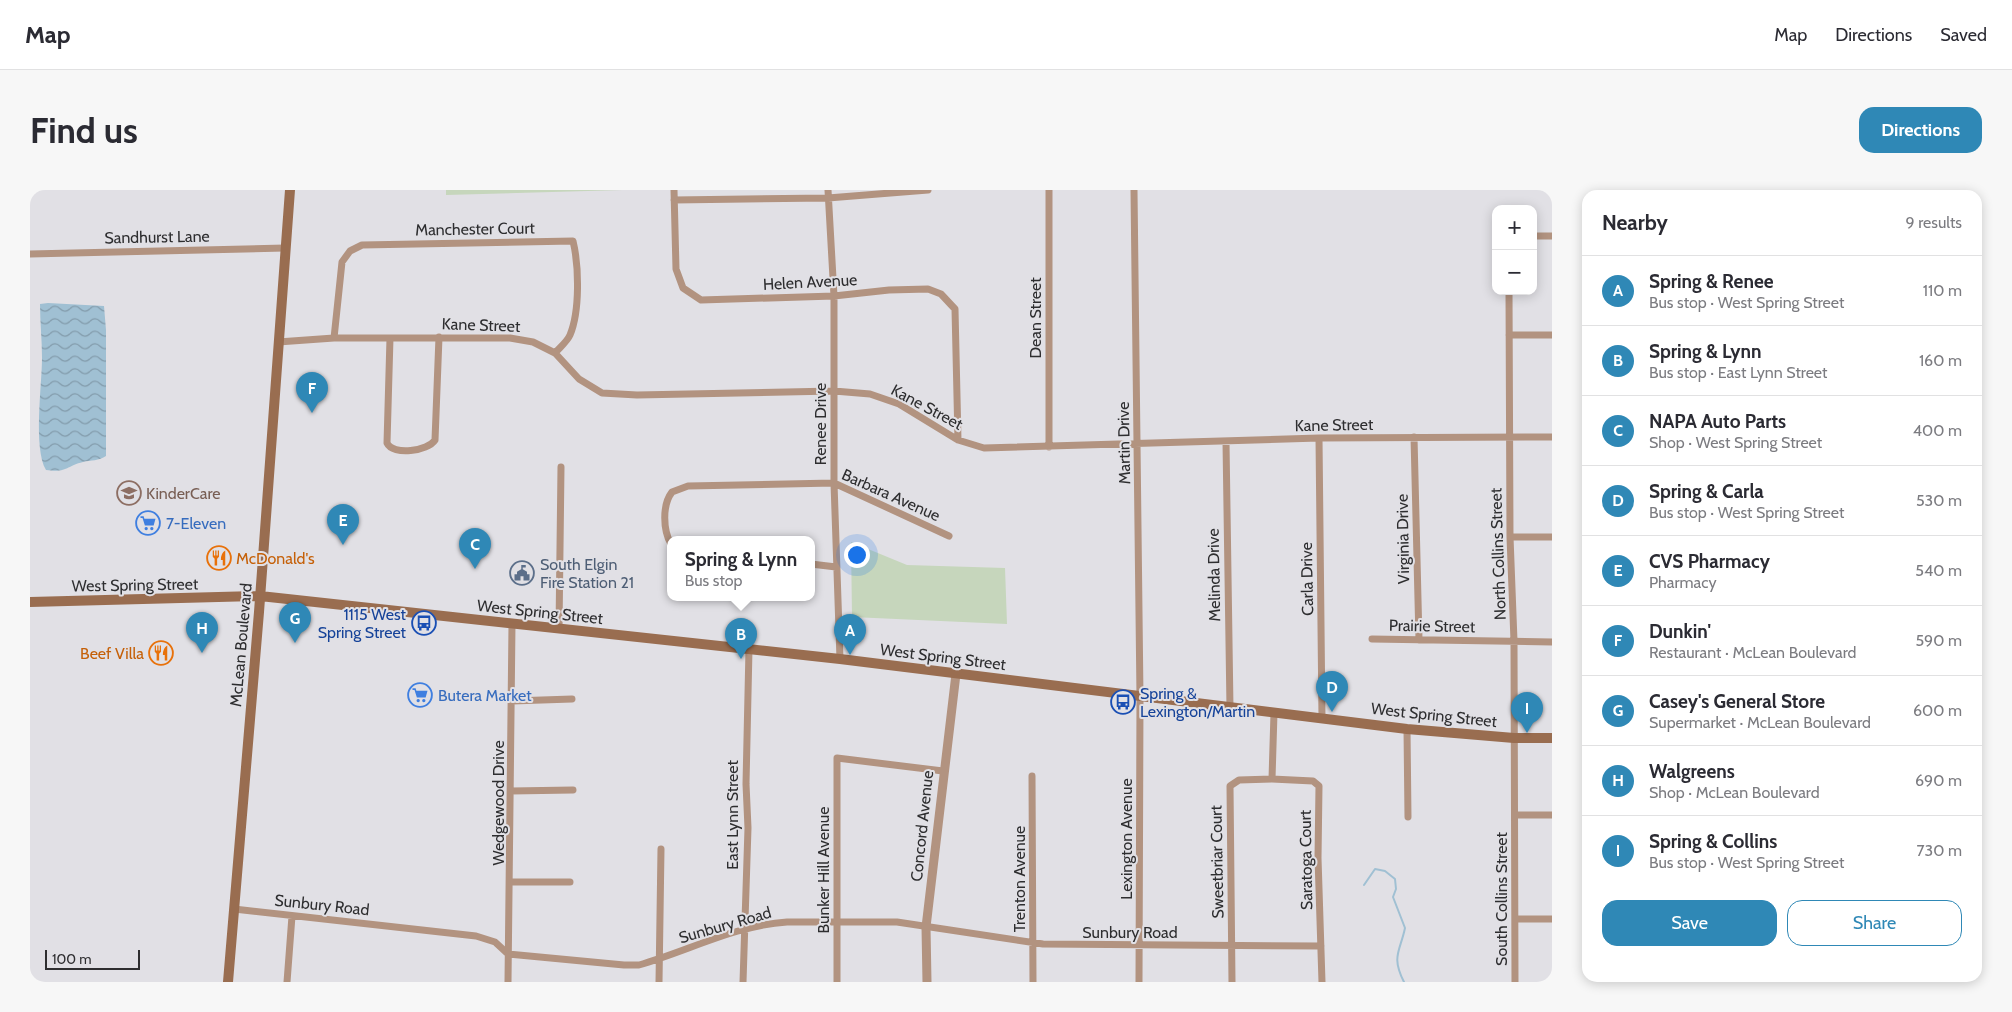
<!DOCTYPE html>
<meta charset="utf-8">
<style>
:root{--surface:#fff;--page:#f7f7f7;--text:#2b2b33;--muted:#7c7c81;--line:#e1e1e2;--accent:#2f88b6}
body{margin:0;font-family:Cabin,sans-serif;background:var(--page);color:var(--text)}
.controls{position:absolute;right:15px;top:15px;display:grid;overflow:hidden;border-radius:10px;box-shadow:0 2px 12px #0003}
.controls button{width:45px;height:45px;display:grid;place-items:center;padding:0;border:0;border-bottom:1px solid var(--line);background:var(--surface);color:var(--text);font:25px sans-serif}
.scale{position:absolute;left:15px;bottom:12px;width:95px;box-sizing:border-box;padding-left:5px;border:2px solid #2e2e30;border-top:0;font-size:14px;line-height:18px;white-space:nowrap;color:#2e2e30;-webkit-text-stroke:4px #e1e0e5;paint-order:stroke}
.you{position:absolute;left:826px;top:364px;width:18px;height:18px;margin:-12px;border:4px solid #fff;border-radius:50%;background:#1a73e8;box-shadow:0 0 0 8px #1a73e833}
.badge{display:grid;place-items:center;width:32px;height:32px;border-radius:50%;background:var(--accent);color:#fff;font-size:16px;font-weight:700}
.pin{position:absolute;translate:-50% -41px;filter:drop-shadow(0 1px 2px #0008)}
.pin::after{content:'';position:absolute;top:26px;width:18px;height:15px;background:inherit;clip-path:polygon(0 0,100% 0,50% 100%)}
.popup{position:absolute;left:637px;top:346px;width:148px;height:65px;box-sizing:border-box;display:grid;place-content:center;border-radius:10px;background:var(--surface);filter:drop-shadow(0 1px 4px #0005);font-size:16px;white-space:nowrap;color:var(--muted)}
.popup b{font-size:19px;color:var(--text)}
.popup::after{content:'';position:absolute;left:50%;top:100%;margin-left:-10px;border:10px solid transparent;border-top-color:var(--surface)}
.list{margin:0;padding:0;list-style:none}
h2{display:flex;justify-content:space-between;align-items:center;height:65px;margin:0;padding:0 20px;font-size:21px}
h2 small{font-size:16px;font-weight:400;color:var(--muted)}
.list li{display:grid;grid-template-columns:32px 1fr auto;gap:15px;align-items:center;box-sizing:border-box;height:70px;padding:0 20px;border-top:1px solid var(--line)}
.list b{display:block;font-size:19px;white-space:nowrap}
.list p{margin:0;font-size:16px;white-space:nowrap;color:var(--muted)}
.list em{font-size:16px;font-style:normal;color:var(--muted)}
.actions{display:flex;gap:10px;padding:15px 20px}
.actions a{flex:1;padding:11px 0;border:1px solid var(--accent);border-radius:15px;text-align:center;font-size:18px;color:var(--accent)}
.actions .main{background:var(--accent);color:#fff}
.map{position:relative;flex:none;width:1522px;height:792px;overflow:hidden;border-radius:15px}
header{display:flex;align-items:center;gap:30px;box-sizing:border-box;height:70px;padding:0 25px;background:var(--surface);border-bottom:1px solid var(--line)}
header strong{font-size:24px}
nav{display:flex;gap:28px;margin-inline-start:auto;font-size:18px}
.intro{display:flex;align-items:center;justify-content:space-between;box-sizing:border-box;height:120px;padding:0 30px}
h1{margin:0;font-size:35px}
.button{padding:12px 22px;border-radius:15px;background:var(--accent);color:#fff;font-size:18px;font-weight:700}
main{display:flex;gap:30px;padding:0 30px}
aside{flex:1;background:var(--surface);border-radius:15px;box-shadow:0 2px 12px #0003}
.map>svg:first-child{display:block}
.green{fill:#c6d6bc}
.water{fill:url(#water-waves)}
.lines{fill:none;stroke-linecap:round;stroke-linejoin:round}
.stream{stroke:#a0c0d3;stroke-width:2}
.minor{stroke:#b29380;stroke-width:7}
.tertiary{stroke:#b29380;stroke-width:9}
.secondary{stroke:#996d50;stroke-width:10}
.labels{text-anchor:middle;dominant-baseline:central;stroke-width:4;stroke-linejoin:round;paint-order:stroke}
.street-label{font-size:16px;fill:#2e2e30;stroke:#e1e0e5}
.education-label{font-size:16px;fill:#785e54;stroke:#e1e0e5;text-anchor:start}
.shop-label{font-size:16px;fill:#366cbe;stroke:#e1e0e5;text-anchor:start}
.food-label{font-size:16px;fill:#c56008;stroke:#e1e0e5;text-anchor:start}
.service-label{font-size:16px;fill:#4e5e75;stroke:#e1e0e5;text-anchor:start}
.transit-label{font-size:16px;fill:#164399;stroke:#e1e0e5;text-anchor:end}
</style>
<header>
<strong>Map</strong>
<nav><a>Map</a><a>Directions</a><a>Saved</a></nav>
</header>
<div class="intro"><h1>Find us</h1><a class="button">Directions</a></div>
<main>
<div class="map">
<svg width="1522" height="792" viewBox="0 0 1522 792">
<defs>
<pattern id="water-waves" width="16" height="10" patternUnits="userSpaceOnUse" patternTransform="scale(1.25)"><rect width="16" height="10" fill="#a0c0d3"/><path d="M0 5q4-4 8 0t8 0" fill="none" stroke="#839cac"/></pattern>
</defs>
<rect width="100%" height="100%" fill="#e1e0e5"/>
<path class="green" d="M 416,0 L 593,0 L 416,5 Z
M 821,352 L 877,375 L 975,378 L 977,434 L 822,427 Z"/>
<path class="water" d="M 18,113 L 74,116 L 76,140 L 76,266 C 69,271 61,270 53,272 C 36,276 38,283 16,280 C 3,258 12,195 12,168 C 12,150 10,132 10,114 Z"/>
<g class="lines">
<path class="stream" d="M 1334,695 L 1345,679 L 1355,681 L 1365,689 L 1366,699 L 1363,707 L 1375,738 C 1370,762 1361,766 1374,792"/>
<path class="minor" d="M 644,0 L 646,79 L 653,98 L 671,110 L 804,106 L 859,100 L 898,99 L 911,104 L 925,119 L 928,250
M 798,0 L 804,106 L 804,293 L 810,469
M 1019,0 L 1019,257
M 1104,0 L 1110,507 L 1109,792
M 644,10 L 798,8 L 898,0
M 1503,46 L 1522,46
M 0,64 L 255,58
M 1479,101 L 1480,347 L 1484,451 L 1485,792
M 1479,145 L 1522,145
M 304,148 L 312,72 L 320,61 L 332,55 L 543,51 C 549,76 550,121 540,145 C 537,152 529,158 525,163
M 360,148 L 357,253 C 363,266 398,261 405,250 L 409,147
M 248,152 L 304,148 L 480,148 L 503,152 L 525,163 L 549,189 L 572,203 L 607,205 L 804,201 L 840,204 L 869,214 L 928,250 L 954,258 L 1289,248 L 1522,247
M 1384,247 L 1389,450
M 1289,248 L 1292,529
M 1196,252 L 1200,518
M 1480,347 L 1522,347
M 641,354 C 633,340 632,315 642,302 L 658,296 L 804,293 L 919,346
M 781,374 L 806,377
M 529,439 L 531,277
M 1342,449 L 1522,452
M 482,511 L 542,509
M 1377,539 L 1378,627
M 1002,586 L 1003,792
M 1242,589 L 1244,523
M 481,601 L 543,600
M 1485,625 L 1522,625
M 481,692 L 540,692
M 204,719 L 446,746 L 465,752 L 478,764 L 594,775 L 609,775 C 658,761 706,735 757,732 L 867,732 L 1013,754 L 1291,756
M 1485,729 L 1522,729
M 257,792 L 262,726
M 478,792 L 482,434
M 629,792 L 631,659
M 713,792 L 718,638 L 716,594 L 719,459
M 807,792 L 807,568 L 913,581
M 1202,792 L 1200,596 L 1209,590 L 1242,589 L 1283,591 L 1289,596 L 1288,668 L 1292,792"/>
<path class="tertiary" d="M 897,792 L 896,737 L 926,484"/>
<path class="secondary" d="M 0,412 L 230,406 L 810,469 L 1377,539 L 1484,548 L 1522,548
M 198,792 L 229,422 L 260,0"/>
</g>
<defs>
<g id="school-ring" transform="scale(1.25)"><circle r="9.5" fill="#e1e0e5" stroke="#8d6e63" stroke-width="1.5"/><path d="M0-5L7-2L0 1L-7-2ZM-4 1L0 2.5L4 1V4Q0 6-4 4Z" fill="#8d6e63"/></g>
<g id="supermarket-ring" transform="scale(1.25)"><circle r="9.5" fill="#e1e0e5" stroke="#3f7fe0" stroke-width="1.5"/><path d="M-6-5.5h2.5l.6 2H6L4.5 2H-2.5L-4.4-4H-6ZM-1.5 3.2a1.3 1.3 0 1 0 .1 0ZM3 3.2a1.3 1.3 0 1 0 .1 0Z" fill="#3f7fe0"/></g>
<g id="restaurant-ring" transform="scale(1.25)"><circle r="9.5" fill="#e1e0e5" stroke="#e8710a" stroke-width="1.5"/><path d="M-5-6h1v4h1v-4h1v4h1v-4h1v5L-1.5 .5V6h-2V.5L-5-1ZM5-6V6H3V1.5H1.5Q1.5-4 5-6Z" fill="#e8710a"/></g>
<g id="civic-ring" transform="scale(1.25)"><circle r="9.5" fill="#e1e0e5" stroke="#5c6f8a" stroke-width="1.5"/><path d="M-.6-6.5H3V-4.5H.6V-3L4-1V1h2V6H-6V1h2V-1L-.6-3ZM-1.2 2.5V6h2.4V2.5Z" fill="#5c6f8a"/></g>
<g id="bus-ring" transform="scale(1.25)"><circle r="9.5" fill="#e1e0e5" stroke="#1a4fb4" stroke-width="1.5"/><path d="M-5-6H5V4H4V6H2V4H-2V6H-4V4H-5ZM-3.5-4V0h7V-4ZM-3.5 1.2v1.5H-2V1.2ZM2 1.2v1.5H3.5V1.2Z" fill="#1a4fb4"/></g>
</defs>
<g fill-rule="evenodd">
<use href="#school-ring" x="99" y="303"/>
<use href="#supermarket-ring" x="118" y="333"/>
<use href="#restaurant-ring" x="189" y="368"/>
<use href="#civic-ring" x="492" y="383"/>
<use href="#bus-ring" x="394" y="433"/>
<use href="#restaurant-ring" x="131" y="463"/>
<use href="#supermarket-ring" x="390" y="505"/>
<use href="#bus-ring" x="1093" y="512"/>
</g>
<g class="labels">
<g class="street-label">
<text transform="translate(445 39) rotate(-1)">Manchester Court</text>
<text transform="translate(127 47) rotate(-1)">Sandhurst Lane</text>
<text transform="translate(780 92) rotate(-3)">Helen Avenue</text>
<text transform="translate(1005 128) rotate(-90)">Dean Street</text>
<text transform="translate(451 135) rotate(2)">Kane Street</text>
<text transform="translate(897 217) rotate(28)">Kane Street</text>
<text transform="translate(790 234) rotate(-90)">Renee Drive</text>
<text transform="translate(1304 235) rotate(-1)">Kane Street</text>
<text transform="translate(1094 253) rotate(-91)">Martin Drive</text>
<text transform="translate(861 305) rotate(24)">Barbara Avenue</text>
<text transform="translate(1373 349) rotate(-91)">Virginia Drive</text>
<text transform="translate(1468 364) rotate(-92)">North Collins Street</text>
<text transform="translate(1184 385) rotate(-91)">Melinda Drive</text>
<text transform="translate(1277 389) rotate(-91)">Carla Drive</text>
<text transform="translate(105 395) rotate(-1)">West Spring Street</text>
<text transform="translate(510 422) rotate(6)">West Spring Street</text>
<text transform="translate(1402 436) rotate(1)">Prairie Street</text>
<text transform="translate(211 455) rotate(-85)">McLean Boulevard</text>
<text transform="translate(913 467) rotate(7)">West Spring Street</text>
<text transform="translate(1404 525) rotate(6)">West Spring Street</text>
<text transform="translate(468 613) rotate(-90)">Wedgewood Drive</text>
<text transform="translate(702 625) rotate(-90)">East Lynn Street</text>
<text transform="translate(892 636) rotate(-84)">Concord Avenue</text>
<text transform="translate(1096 649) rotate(-90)">Lexington Avenue</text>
<text transform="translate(1276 670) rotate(-91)">Saratoga Court</text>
<text transform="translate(1187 672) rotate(-91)">Sweetbriar Court</text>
<text transform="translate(793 680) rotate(-90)">Bunker Hill Avenue</text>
<text transform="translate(989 689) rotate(-90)">Trenton Avenue</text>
<text transform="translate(1471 709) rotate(-90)">South Collins Street</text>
<text transform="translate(292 715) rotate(6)">Sunbury Road</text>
<text transform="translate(695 735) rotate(-16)">Sunbury Road</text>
<text x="1100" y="742">Sunbury Road</text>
</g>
<g class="education-label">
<text x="116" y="303">KinderCare</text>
</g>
<g class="shop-label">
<text x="136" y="333">7-Eleven</text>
<text x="408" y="505">Butera Market</text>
</g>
<g class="food-label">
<text x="206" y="368">McDonald's</text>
<text x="114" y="463" text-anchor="end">Beef Villa</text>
</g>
<g class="service-label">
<text x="510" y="374">South Elgin<tspan x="510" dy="18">Fire Station 21</tspan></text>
</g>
<g class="transit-label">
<text x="376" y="424">1115 West<tspan x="376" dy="18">Spring Street</tspan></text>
<text x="1110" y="503" text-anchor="start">Spring &amp;<tspan x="1110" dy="18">Lexington/Martin</tspan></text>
</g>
</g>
</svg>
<div class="controls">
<button>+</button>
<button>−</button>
</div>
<div class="scale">100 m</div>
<div class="you"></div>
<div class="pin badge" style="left:820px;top:465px">A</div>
<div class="pin badge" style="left:711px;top:469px">B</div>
<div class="popup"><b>Spring &amp; Lynn</b>Bus stop</div>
<div class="pin badge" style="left:445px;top:379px">C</div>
<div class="pin badge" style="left:1302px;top:522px">D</div>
<div class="pin badge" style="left:313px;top:355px">E</div>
<div class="pin badge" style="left:282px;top:223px">F</div>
<div class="pin badge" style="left:265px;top:453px">G</div>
<div class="pin badge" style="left:172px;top:463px">H</div>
<div class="pin badge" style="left:1497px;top:543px">I</div>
</div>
<aside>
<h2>Nearby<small>9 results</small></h2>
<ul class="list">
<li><span class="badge">A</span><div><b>Spring &amp; Renee</b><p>Bus stop · West Spring Street</p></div><em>110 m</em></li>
<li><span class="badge">B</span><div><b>Spring &amp; Lynn</b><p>Bus stop · East Lynn Street</p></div><em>160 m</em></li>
<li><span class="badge">C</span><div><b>NAPA Auto Parts</b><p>Shop · West Spring Street</p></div><em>400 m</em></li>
<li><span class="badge">D</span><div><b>Spring &amp; Carla</b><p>Bus stop · West Spring Street</p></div><em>530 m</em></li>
<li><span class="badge">E</span><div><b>CVS Pharmacy</b><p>Pharmacy</p></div><em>540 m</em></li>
<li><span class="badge">F</span><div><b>Dunkin'</b><p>Restaurant · McLean Boulevard</p></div><em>590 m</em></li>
<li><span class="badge">G</span><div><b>Casey's General Store</b><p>Supermarket · McLean Boulevard</p></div><em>600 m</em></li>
<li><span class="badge">H</span><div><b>Walgreens</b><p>Shop · McLean Boulevard</p></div><em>690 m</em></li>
<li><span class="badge">I</span><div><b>Spring &amp; Collins</b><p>Bus stop · West Spring Street</p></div><em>730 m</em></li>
</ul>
<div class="actions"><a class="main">Save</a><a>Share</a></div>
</aside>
</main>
